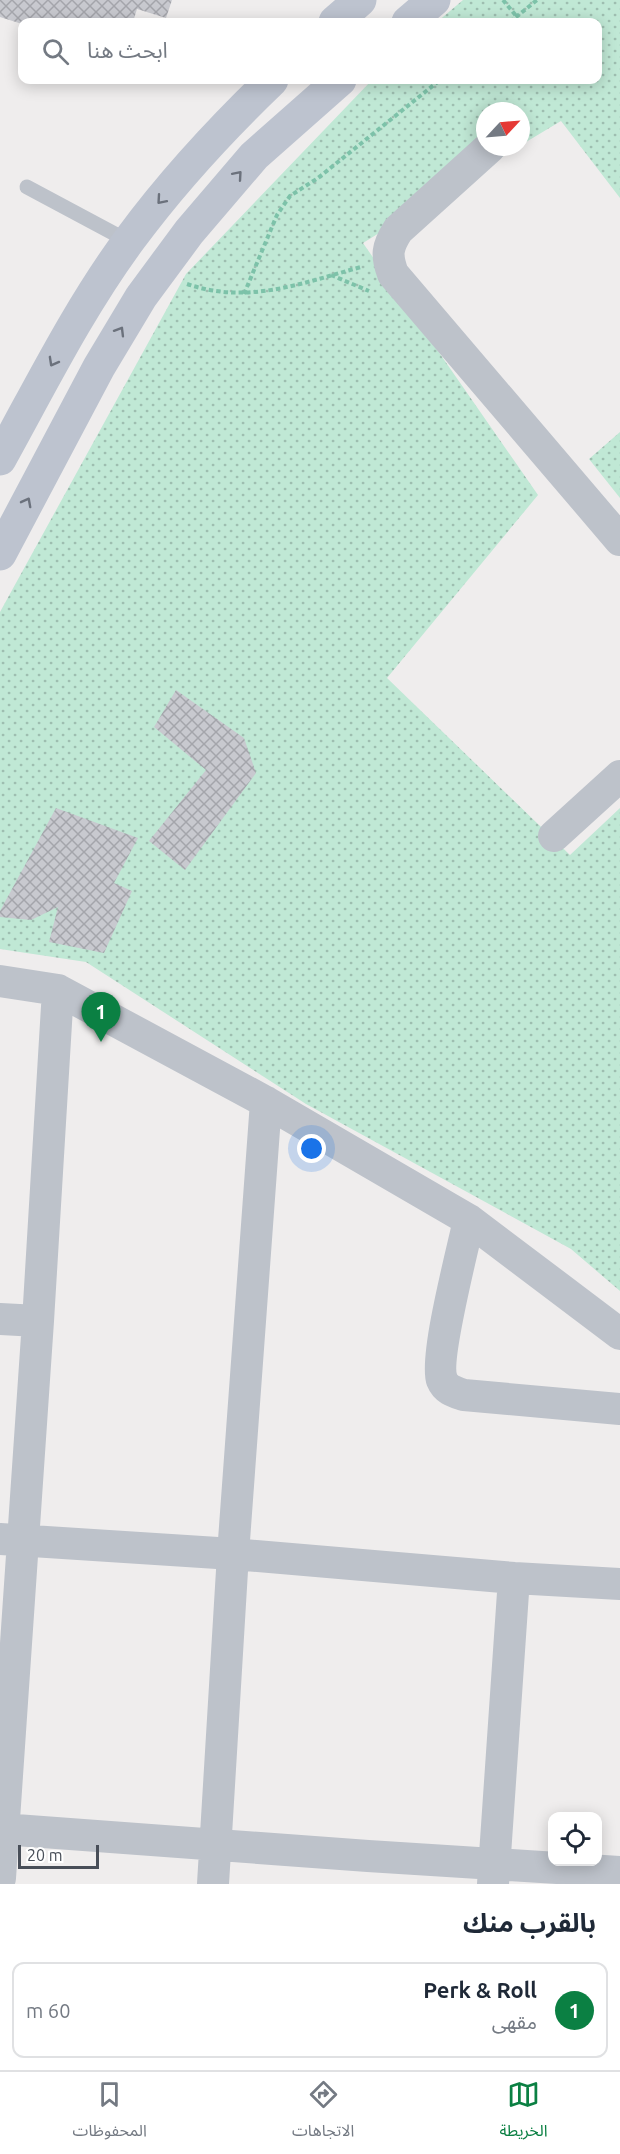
<!DOCTYPE html>
<html lang="ar">
<meta charset="utf-8">
<style>
:root{--surface:#fff;--page:#f2f2f3;--text:#1f2937;--muted:#747a83;--line:#e0e1e3;--accent:#0b8043}
body{margin:0;font-family:Ubuntu,"Noto Sans Arabic",sans-serif;background:var(--page);color:var(--text);direction:rtl}
.controls{position:absolute;right:18px;bottom:18px;display:grid;overflow:hidden;border-radius:12px;box-shadow:0 3px 15px #0003}
.controls button{width:54px;height:54px;display:grid;place-items:center;padding:0;border:0;border-bottom:2px solid var(--line);background:var(--surface);color:var(--text);font:30px sans-serif}
.compass{position:absolute;left:476px;top:102px;width:54px;height:54px;border-radius:50%;background:var(--surface);box-shadow:0 3px 15px #0003;rotate:64deg}
.scale{position:absolute;left:18px;bottom:15px;width:81px;box-sizing:border-box;padding-left:6px;border:3px solid #484e58;border-top:0;font-size:16px;line-height:21px;white-space:nowrap;color:#484e58;-webkit-text-stroke:4px #fff;paint-order:stroke}
.you{position:absolute;left:312px;top:1149px;width:21px;height:21px;margin:-15px;border:4px solid #fff;border-radius:50%;background:#1a73e8;box-shadow:0 0 0 9px #1a73e833}
.badge{display:grid;place-items:center;width:39px;height:39px;border-radius:50%;background:var(--accent);color:#fff;font-size:20px;font-weight:700}
.pin{position:absolute;translate:-50% -50px;filter:drop-shadow(0 2px 3px #0008)}
.pin::after{content:'';position:absolute;top:32px;width:21px;height:18px;background:inherit;clip-path:polygon(0 0,100% 0,50% 100%)}
.list{margin:0;padding:0;list-style:none}
h2{display:flex;justify-content:space-between;align-items:center;height:78px;margin:0;padding:0 24px;font-size:26px}
h2 small{font-size:20px;font-weight:400;color:var(--muted)}
.list li{display:grid;grid-template-columns:39px 1fr auto;gap:18px;align-items:center;box-sizing:border-box;height:96px;margin:0 12px 12px;padding:0 12px;border:2px solid var(--line);border-radius:12px}
.list b{display:block;font-size:22px;white-space:nowrap}
.list p{margin:0;font-size:20px;white-space:nowrap;color:var(--muted)}
.list em{font-size:20px;font-style:normal;color:var(--muted)}
.icon{flex:none;width:33px;height:33px;fill:none;stroke:currentColor;stroke-width:2;stroke-linecap:round;stroke-linejoin:round}
.map{position:relative;flex:none;width:620px;height:1884px;overflow:hidden;direction:ltr}
.search{position:absolute;background:var(--surface);box-shadow:0 3px 15px #0003;left:18px;right:18px;top:18px;height:66px;display:flex;align-items:center;gap:15px;box-sizing:border-box;padding:0 21px;border-radius:12px;color:var(--muted);font-size:22px}
.sheet{height:186px;background:var(--surface)}
nav{display:flex;justify-content:space-around;align-items:center;box-sizing:border-box;height:84px;border-top:2px solid var(--line);background:var(--surface);font-size:16px;color:var(--muted)}
nav a{display:grid;justify-items:center;gap:3px}
nav .on{color:var(--accent)}
.map>svg:first-child{display:block}
.grass{fill:url(#grass-dots)}
.building{fill:url(#building-cross-hatch)}
.lines{fill:none;stroke-linecap:round;stroke-linejoin:round}
.path{stroke:#7dc2a9;stroke-width:4;stroke-dasharray:4.5 3;stroke-linecap:butt}
.service{stroke:#bdc2ca;stroke-width:15}
.minor{stroke:#bdc2ca;stroke-width:32}
.secondary{stroke:#bdc3cf;stroke-width:33}
.oneway{stroke:#6b717c}
</style>
<div class="map">
<svg width="620" height="1884" viewBox="0 0 620 1884">
<defs>
<pattern id="grass-dots" width="8" height="8" patternUnits="userSpaceOnUse" patternTransform="scale(1.5)"><rect width="8" height="8" fill="#c0e8d5"/><path d="M2 2h.1M6 6h.1" fill="none" stroke="#9ebeb0" stroke-width="1.8" stroke-linecap="round"/></pattern>
<pattern id="building-cross-hatch" width="8" height="8" patternUnits="userSpaceOnUse" patternTransform="scale(1.5)"><rect width="8" height="8" fill="#c8c9cf"/><path d="M0 0l8 8M0 8l8-8" fill="none" stroke="#a4a5ab"/></pattern>
</defs>
<rect width="100%" height="100%" fill="#efeded"/>
<path class="grass" d="M 463,0 L 620,0 L 620,198 L 561,121 L 521,145 L 521,111 L 485,111 L 485,147 L 518,147 L 363,243 L 538,495 L 387,678 L 570,855 L 620,808 L 620,1291 L 571,1249 L 306,1104 L 86,962 L 0,949 L 0,612 L 186,274 L 372,80 L 598,80 L 598,22 L 437,22 Z
M 620,432 L 620,498 L 589,459 Z"/>
<path class="building" d="M 0,0 L 172,0 L 166,18 L 137,9 L 133,22 L 22,22 L 22,24 L 0,17 Z
M 176,690 L 244,738 L 256,773 L 185,870 L 149,841 L 206,770 L 154,727 Z
M 56,808 L 138,838 L 114,883 L 132,891 L 104,953 L 49,942 L 58,907 L 31,920 L 0,917 L 0,911 Z"/>
<g class="lines">
<path class="path" d="M 503,0 L 517,17
M 510,22 L 537,0
M 331,275 L 369,291
M 187,284 C 248,305 302,283 361,267
M 244,294 L 277,215 L 290,196 L 318,178 L 440,80"/>
<path class="service" d="M 27,187 L 128,241"/>
<path class="minor" d="M 490,147 L 398,230 C 387,247 386,255 393,274 L 620,540
M 554,836 L 620,776
M 0,981 L 58,990 L 266,1102 L 469,1220 L 620,1334
M 469,1220 C 463,1248 434,1359 442,1380 C 446,1390 455,1392 464,1395 L 620,1409
M 0,1319 L 38,1321
M 0,1539 L 233,1554 L 514,1578 L 620,1584
M 2,1829 L 368,1856 L 620,1872
M 0,1878 L 38,1321 L 58,990
M 213,1884 L 233,1554 L 266,1102
M 493,1884 L 514,1578"/>
<path class="secondary" d="M 335,22 L 360,0
M 408,22 L 434,0
M 0,459 C 41,385 79,308 130,239 C 172,182 221,129 272,80
M 0,554 L 99,367 L 141,297 L 189,232 L 254,156 L 340,80"/>
</g>
<defs><path id="oneway-chevron" d="M-2-3.5L2.5 0L-2 3.5" fill="none" stroke-width="1.6" stroke-linecap="round" stroke-linejoin="round" transform="scale(1.5)"/></defs>
<g class="oneway">
<use href="#oneway-chevron" transform="translate(238 175) rotate(-49)"/>
<use href="#oneway-chevron" transform="translate(161 200) rotate(131)"/>
<use href="#oneway-chevron" transform="translate(120 331) rotate(-59)"/>
<use href="#oneway-chevron" transform="translate(53 362) rotate(119)"/>
<use href="#oneway-chevron" transform="translate(27 502) rotate(-62)"/>
</g>
</svg>
<div class="controls">
<button><svg class="icon" aria-label="locate" viewBox="0 0 24 24"><circle cx="12" cy="12" r="6"/><path d="M12 2v4M12 18v4M2 12h4M18 12h4"/></svg></button>
</div>
<svg class="compass" viewBox="-18 -18 36 36"><path d="M0-13l5 13h-10z" fill="#e53935"/><path d="M0 13l5-13h-10z" fill="#747a83"/></svg>
<div class="scale">20 m</div>
<div class="you"></div>
<div class="pin badge" style="left:101px;top:1042px">1</div>
<div class="search"><svg class="icon" aria-label="search" viewBox="0 0 24 24"><circle cx="10" cy="10" r="6"/><path d="M15 15l6 6"/></svg>ابحث هنا</div>
</div>
<section class="sheet">
<h2>بالقرب منك<small></small></h2>
<ul class="list">
<li><span class="badge">1</span><div><b>Perk &amp; Roll</b><p>مقهى</p></div><em>60 m</em></li>
</ul>
</section>
<nav>
<a class="on"><svg class="icon" aria-label="map" viewBox="0 0 24 24"><path d="M3 6l6-2 6 2 6-2v14l-6 2-6-2-6 2zM9 4v14M15 6v14"/></svg>الخريطة</a>
<a><svg class="icon" aria-label="directions" viewBox="0 0 24 24"><path d="M12 3l9 9-9 9-9-9zM9 14v-3h6M13 9l2 2-2 2"/></svg>الاتجاهات</a>
<a><svg class="icon" aria-label="saved" viewBox="0 0 24 24"><path d="M7 4h10v16l-5-4-5 4z"/></svg>المحفوظات</a>
</nav>
